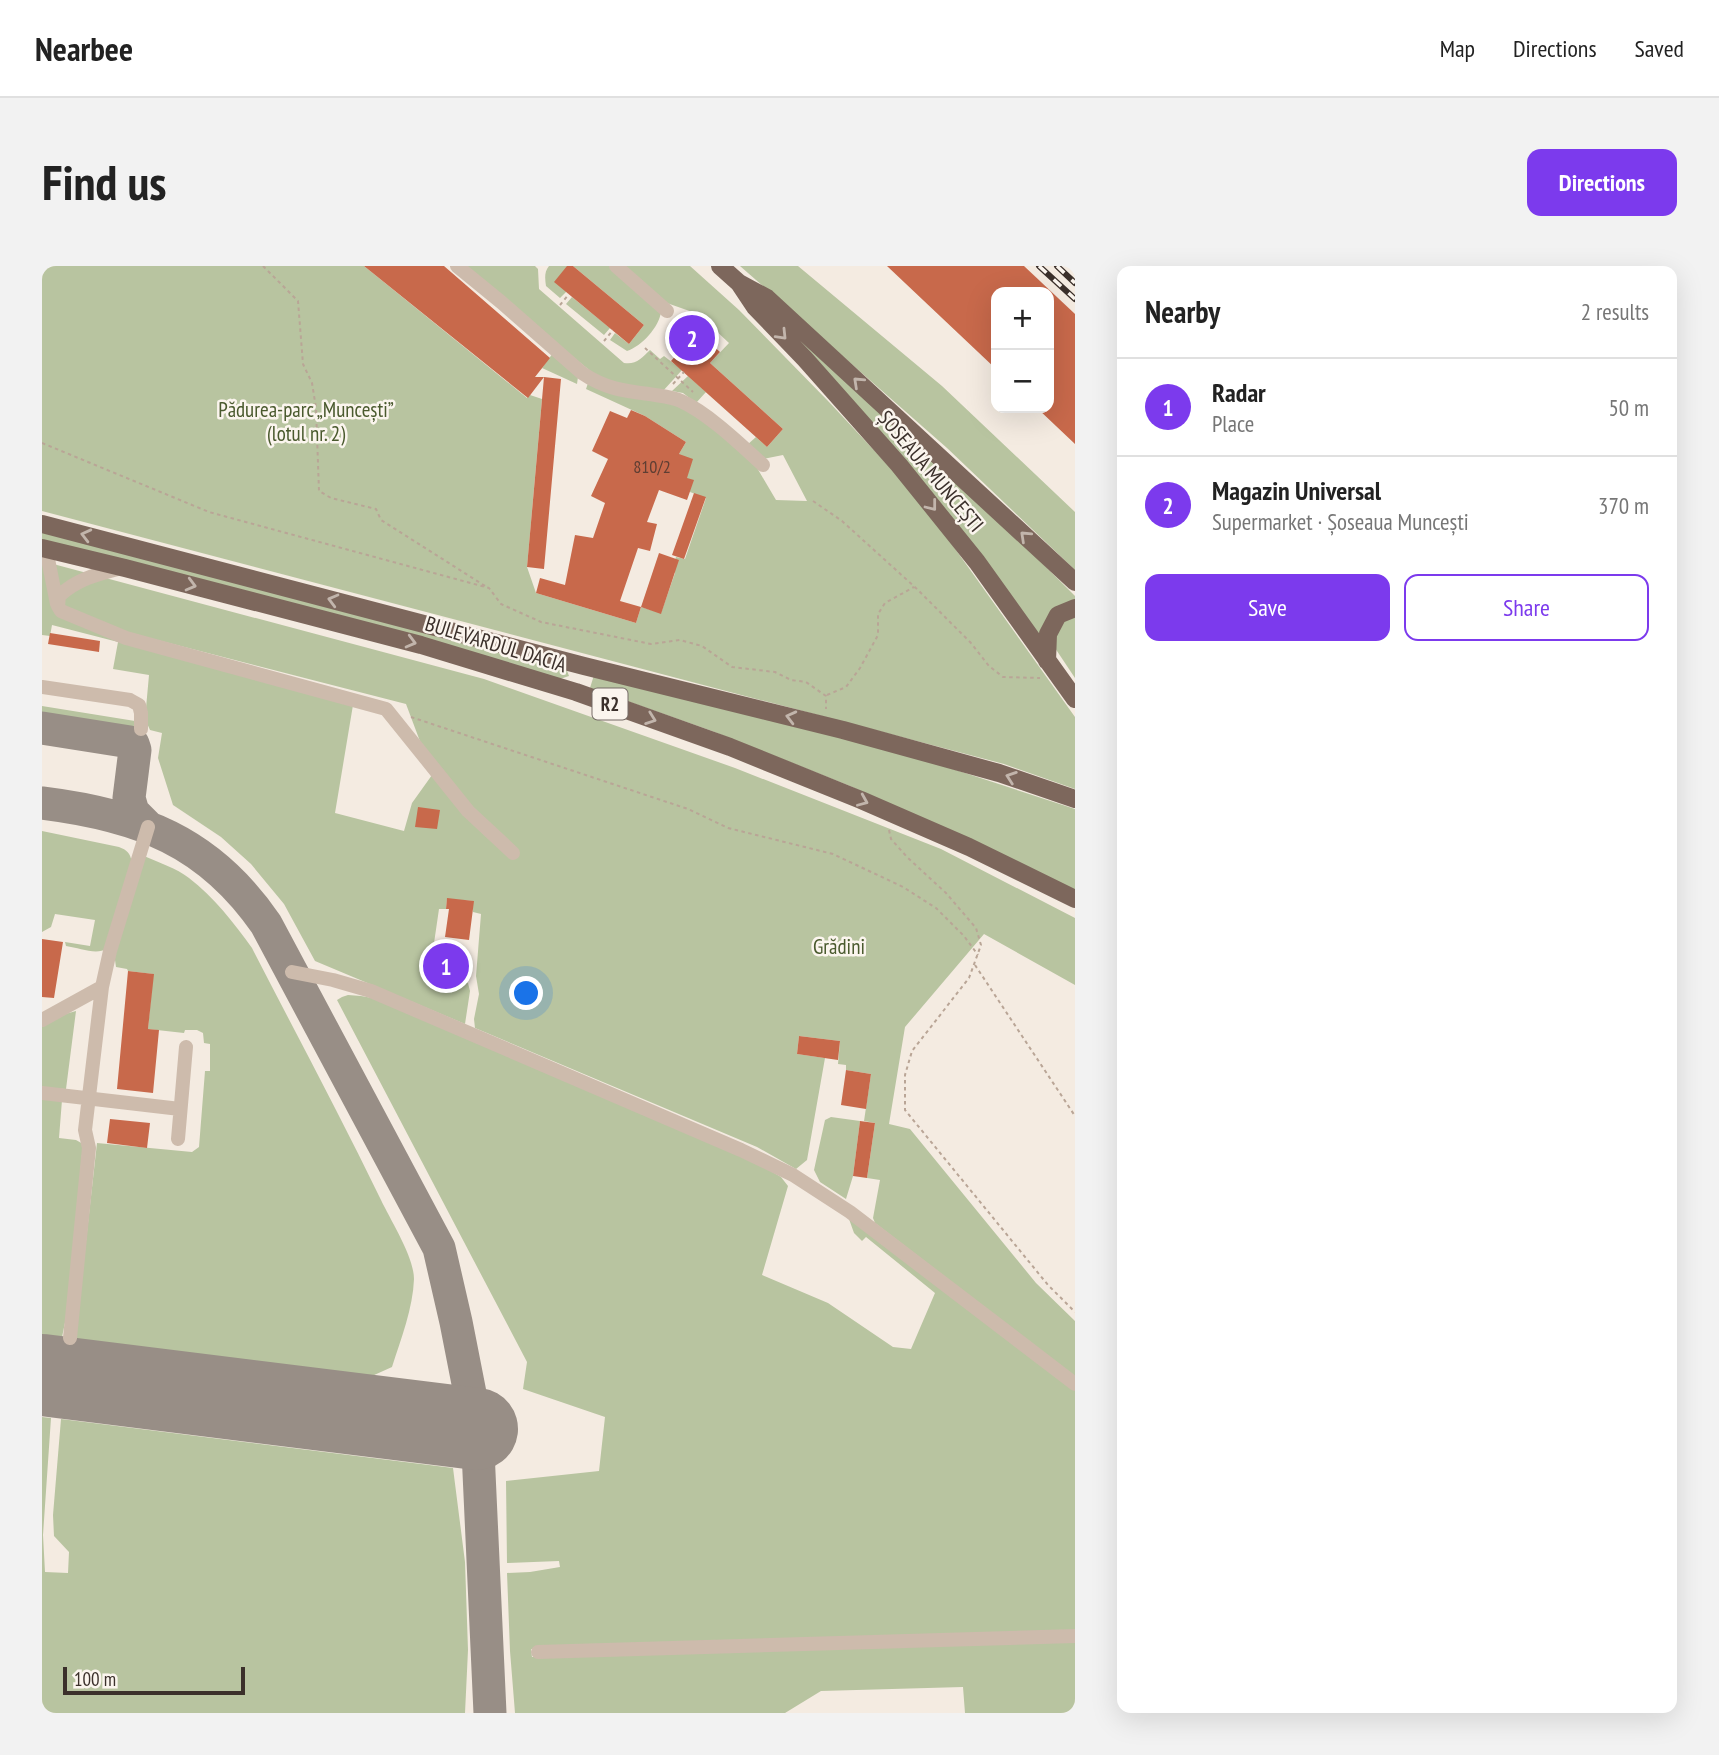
<!DOCTYPE html>
<meta charset="utf-8">
<style>
:root{--surface:#fff;--page:#f2f2f2;--text:#222;--muted:#767676;--line:#e0e0e0;--accent:#7c3aed}
body{margin:0;font-family:"PT Sans Narrow",sans-serif;background:var(--page);color:var(--text)}
.controls{position:absolute;right:21px;top:21px;display:grid;overflow:hidden;border-radius:14px;box-shadow:0 7px 28px #0002}
.controls button{width:63px;height:63px;display:grid;place-items:center;padding:0;border:0;border-bottom:2px solid var(--line);background:var(--surface);color:var(--text);font:35px sans-serif}
.scale{position:absolute;left:21px;bottom:18px;width:182px;box-sizing:border-box;padding-left:7px;border:4px solid #3b302b;border-top:0;font-size:19px;line-height:24px;white-space:nowrap;color:#3b302b;-webkit-text-stroke:5px #fbf5ee;paint-order:stroke}
.you{position:absolute;left:485px;top:728px;width:24px;height:24px;margin:-18px;border:5px solid #fff;border-radius:50%;background:#1a73e8;box-shadow:0 0 0 10px #1a73e833}
.badge{display:grid;place-items:center;width:46px;height:46px;border-radius:50%;background:var(--accent);color:#fff;font-size:23px;font-weight:700}
.pin{position:absolute;translate:-50% -50%;border:4px solid #fff;box-shadow:0 2px 7px #0006}
.list{margin:0;padding:0;list-style:none}
h2{display:flex;justify-content:space-between;align-items:center;height:91px;margin:0;padding:0 28px;font-size:30px}
h2 small{font-size:23px;font-weight:400;color:var(--muted)}
.list li{display:grid;grid-template-columns:46px 1fr auto;gap:21px;align-items:center;box-sizing:border-box;height:98px;padding:0 28px;border-top:2px solid var(--line)}
.list b{display:block;font-size:26px;white-space:nowrap}
.list p{margin:0;font-size:23px;white-space:nowrap;color:var(--muted)}
.list em{font-size:23px;font-style:normal;color:var(--muted)}
.actions{display:flex;gap:14px;padding:21px 28px}
.actions a{flex:1;padding:16px 0;border:2px solid var(--accent);border-radius:14px;text-align:center;font-size:24px;color:var(--accent)}
.actions .main{background:var(--accent);color:#fff}
.map{position:relative;flex:none;width:1033px;height:1447px;overflow:hidden;border-radius:14px}
header{display:flex;align-items:center;gap:42px;box-sizing:border-box;height:98px;padding:0 35px;background:var(--surface);border-bottom:2px solid var(--line)}
header strong{font-size:33px}
nav{display:flex;gap:38px;margin-inline-start:auto;font-size:24px}
.intro{display:flex;align-items:center;justify-content:space-between;box-sizing:border-box;height:168px;padding:0 42px}
h1{margin:0;font-size:49px}
.button{padding:18px 32px;border-radius:14px;background:var(--accent);color:#fff;font-size:24px;font-weight:700}
main{display:flex;gap:42px;padding:0 42px}
aside{flex:1;background:var(--surface);border-radius:14px;box-shadow:0 7px 28px #0002}
.map>svg:first-child{display:block}
.green{fill:#b8c4a0;fill-rule:evenodd}
.lines{fill:none;stroke-linecap:round;stroke-linejoin:round}
.taxiway{stroke:#988e86;stroke-width:33}
.runway{stroke:#988e86;stroke-width:82}
.building{fill:#c8694b}
.path{stroke:#b9a596;stroke-width:2;stroke-dasharray:3.5 3.5;stroke-linecap:butt}
.minor{stroke:#cdbbac;stroke-width:14}
.major{stroke:#7d675c;stroke-width:18}
.rail-casing{stroke:#3b302b;stroke-width:6}
.rail{stroke:#fbf5ee;stroke-width:3.5;stroke-dasharray:10;stroke-linecap:butt}
.oneway{stroke:#c2b5ac}
.labels{text-anchor:middle;dominant-baseline:central;stroke-width:5;stroke-linejoin:round;paint-order:stroke}
.number-label{font-size:18px;fill:#5e3e33}
.shield{fill:#fbf5ee;stroke:#756b66;stroke-width:2}
.shield-label{font-size:19px;font-weight:bold;fill:#3b302b}
.park-label{font-size:21px;fill:#4a5a2e;stroke:#fbf5ee}
.street-label{font-size:21px;fill:#3b302b;stroke:#fbf5ee}
</style>
<header>
<strong>Nearbee</strong>
<nav><a>Map</a><a>Directions</a><a>Saved</a></nav>
</header>
<div class="intro"><h1>Find us</h1><a class="button">Directions</a></div>
<main>
<div class="map">
<svg width="1033" height="1447" viewBox="0 0 1033 1447">
<rect width="100%" height="100%" fill="#f4ebe1"/>
<path class="green" d="M 0,0 L 322,0 L 485,132 L 488,129 L 500,133 L 485,301 L 494,327 L 594,357 L 599,341 L 619,347 L 633,307 L 631,301 L 634,291 L 643,293 L 664,232 L 648,226 L 637,188 L 644,176 L 603,150 L 544,123 L 546,117 L 633,137 L 654,149 L 711,195 L 734,234 L 765,235 L 741,189 L 721,193 L 705,179 L 714,171 L 725,181 L 741,163 L 668,97 L 687,77 L 656,48 L 622,36 L 581,0 L 648,0 L 697,44 L 787,136 L 856,210 L 894,256 L 1033,451 L 1033,523 L 962,498 L 0,245 Z
M 419,0 L 493,0 L 496,3 L 497,23 L 582,97 C 594,99 600,92 608,84 L 618,93 L 622,90 L 640,104 L 621,125 L 562,116 Z
M 507,0 L 525,0 L 524,26 L 518,32 L 504,20 C 503,13 502,6 507,0 Z
M 531,0 L 568,0 L 619,46 C 617,61 600,80 585,85 L 568,74 L 573,67 L 587,78 L 602,59 Z
M 698,0 L 756,0 L 900,120 L 1033,246 L 1033,304 L 905,182 Z
M 530,31 L 568,62 L 562,69 L 524,38 Z
M 755,70 L 998,295 L 1033,330 L 1033,334 L 999,374 L 752,73 Z
M 511,87 L 536,111 L 535,118 L 500,102 Z
M 646,110 L 664,126 L 654,137 L 641,127 L 630,125 Z
M 0,265 L 524,402 L 527,410 L 518,413 L 0,274 Z
M 0,295 L 442,413 L 693,502 L 899,583 L 1033,652 L 1033,719 L 942,668 L 863,761 L 847,858 L 868,863 L 994,1017 L 1033,1055 L 1033,1111 L 833,957 L 831,952 L 838,914 L 825,912 L 833,857 L 822,855 L 829,808 L 804,804 L 804,799 L 796,798 L 798,775 L 757,770 L 755,788 L 783,792 L 765,894 L 754,903 L 715,881 L 433,762 L 432,753 L 437,728 L 434,710 L 439,648 L 431,646 L 431,635 L 405,633 L 404,643 L 397,643 L 391,684 L 402,685 L 402,694 L 398,694 L 398,706 L 407,715 L 426,717 L 428,725 L 423,758 L 273,695 L 242,638 L 209,598 L 179,571 L 131,539 L 116,492 L 120,467 L 108,464 L 103,453 L 107,409 L 71,403 L 76,376 L 10,359 L 8,370 L 0,369 ZM 92,368 L 364,438 L 379,478 L 471,592 C 438,570 415,539 390,509 L 370,537 L 362,565 L 293,547 L 311,439 Z
M 1033,347 L 1033,412 L 1013,382 L 1015,358 Z
M 552,409 L 871,490 L 1033,543 L 1033,627 L 994,607 L 808,520 L 670,465 L 548,422 Z
M 0,440 L 93,455 L 93,460 L 89,463 L 0,448 Z
M 0,565 L 77,581 C 85,584 88,587 90,596 L 65,683 C 53,689 38,682 24,680 L 23,676 L 48,680 L 53,654 L 13,648 L 9,661 L 0,666 Z
M 102,590 C 118,597 134,602 147,612 C 172,631 192,657 210,682 C 253,766 298,849 339,934 C 349,955 372,991 372,1013 C 371,1042 359,1073 350,1101 L 330,1110 L 35,1073 L 34,1064 L 55,877 L 150,886 L 157,881 L 163,805 L 168,805 L 168,778 L 162,777 L 161,767 L 155,764 L 143,764 L 142,767 L 106,763 L 111,708 L 86,705 L 85,703 L 74,701 L 72,687 Z
M 306,729 L 319,730 L 336,733 L 693,884 L 739,911 L 746,920 L 720,1009 L 786,1037 L 851,1081 L 869,1083 L 893,1027 L 824,971 L 820,975 L 812,967 L 807,953 L 1033,1122 L 1033,1365 L 489,1383 L 490,1391 L 1033,1373 L 1033,1447 L 923,1447 L 921,1421 L 779,1425 L 743,1447 L 473,1447 L 468,1385 L 465,1307 L 488,1306 L 518,1301 L 517,1295 L 465,1297 L 464,1215 L 557,1205 L 563,1151 L 481,1123 L 485,1096 L 295,734 L 300,731 Z
M 34,745 L 24,823 L 0,822 L 0,759 L 16,750 Z
M 0,831 L 20,834 L 17,872 L 34,874 L 41,878 L 25,1047 L 20,1071 L 0,1069 Z
M 789,851 L 818,855 L 811,910 L 804,933 L 778,916 L 772,904 L 783,854 Z
M 0,1151 L 9,1152 L 1,1269 L 3,1306 L 26,1307 L 27,1286 L 12,1270 L 11,1249 L 19,1153 L 411,1202 L 423,1296 L 426,1384 L 423,1447 L 0,1447 Z"/>
<g class="lines">
<path class="taxiway" d="M 0,462 L 88,476 L 91,478 L 93,484 L 87,532 L 91,546 L 106,561
M 0,537 C 97,549 167,575 224,658 L 397,982 L 414,1056 L 435,1163 L 448,1447"/>
<path class="runway" d="M 0,1109 L 435,1163"/>
</g>
<path class="building" d="M 322,0 L 402,0 L 508,92 L 493,111 L 502,111 L 486,132 Z
M 525,0 L 531,0 L 602,59 L 587,78 L 512,16 Z
M 845,0 L 982,0 L 1033,48 L 1033,178 L 995,142 L 1007,142 L 1007,26 L 954,26 L 954,103 Z
M 644,55 L 678,86 L 668,97 L 741,163 L 725,181 L 629,95 L 638,85 L 626,75 Z
M 502,111 L 519,113 L 502,303 L 485,301 Z
M 589,144 L 603,150 L 644,176 L 637,188 L 651,193 L 645,212 L 652,214 L 645,234 L 617,224 L 605,256 L 615,258 L 608,285 L 596,282 L 578,335 L 599,341 L 594,357 L 494,327 L 498,312 L 523,319 L 533,269 L 551,272 L 563,237 L 549,230 L 566,193 L 550,185 L 568,145 L 585,152 Z
M 652,227 L 664,231 L 642,293 L 630,289 Z
M 617,287 L 637,294 L 619,348 L 599,341 Z
M 8,367 L 58,375 L 57,386 L 6,378 Z
M 376,541 L 398,544 L 395,563 L 373,561 Z
M 405,632 L 432,635 L 427,674 L 403,671 L 407,643 L 404,643 Z
M 0,673 L 21,676 L 12,732 L 0,731 Z
M 398,694 L 411,694 L 410,706 L 398,706 Z
M 86,705 L 112,708 L 106,763 L 117,764 L 111,827 L 75,823 Z
M 757,770 L 798,775 L 796,794 L 755,788 Z
M 804,804 L 829,808 L 824,843 L 799,839 Z
M 68,853 L 108,857 L 105,882 L 65,877 Z
M 818,855 L 833,857 L 825,912 L 811,910 Z"/>
<g class="lines">
<path class="path" d="M 221,0 L 256,35 L 261,98 L 270,117 L 274,142 L 277,225 L 289,232 L 334,243 L 339,254 L 443,320
M 518,39 L 527,28
M 562,75 L 571,64
M 603,82 L 651,126
M 631,118 L 642,106
M 0,177 L 167,246 L 447,322 L 459,338 L 499,356 L 609,378 L 638,374 L 660,380 L 690,401 L 733,406 L 749,414 L 764,416 L 784,430 L 784,443
M 771,235 L 800,255 L 875,323 L 929,377 L 947,400 L 961,411 L 998,412
M 785,429 L 804,421 L 818,402 L 836,369 L 836,348 L 843,337 L 872,321
M 369,451 L 646,543 L 686,562 L 791,588 L 861,621 L 894,642 L 922,670 L 936,689
M 847,564 L 849,573 L 865,591 L 904,627 L 934,662 L 939,679 L 927,712 L 870,785 L 863,809 L 863,844 L 1006,1019 L 1033,1046
M 933,699 L 1033,850"/>
<path class="minor" d="M 415,0 L 459,36 L 540,107 C 562,122 581,125 607,128 C 617,130 629,130 639,135 C 666,147 699,179 721,199
M 574,0 L 625,45
M 4,283 L 15,338
M 79,302 C 56,308 35,313 17,330 L 16,340 L 19,345 L 84,372 L 344,443 L 426,545 L 471,587
M 0,421 L 88,434 L 97,439 L 99,447 L 99,463
M 250,706 L 291,714 L 329,725 L 699,884 L 751,909 L 808,946 L 1033,1118
M 0,754 L 60,721
M 0,827 L 138,843
M 136,873 L 144,781
M 28,1072 L 47,882 L 43,864 L 60,721 L 68,685 L 106,561
M 496,1386 L 1033,1370"/>
<path class="major" d="M 678,0 L 697,17 L 725,32 L 1033,316
M 697,17 L 713,41 L 763,93 L 857,199 L 935,296 L 1033,433
M 0,258 L 542,400 L 801,464 L 957,507 L 1033,533
M 0,282 L 83,302 L 379,379 L 534,426 L 688,481 L 819,534 L 927,581 L 1033,633
M 1005,395 L 1006,368 L 1016,349 L 1033,342"/>
<g class="rail-casing">
<path id="rail" d="M 997,0 L 1033,33
M 1015,0 L 1033,17"/>
</g>
<use href="#rail" class="rail"/>
</g>
<defs><path id="oneway-chevron" d="M-2-3.5L2.5 0L-2 3.5" fill="none" stroke-width="1.6" stroke-linecap="round" stroke-linejoin="round" transform="scale(1.75)"/></defs>
<g class="oneway">
<use href="#oneway-chevron" transform="translate(740 69) rotate(46)"/>
<use href="#oneway-chevron" transform="translate(816 116) rotate(-137)"/>
<use href="#oneway-chevron" transform="translate(890 240) rotate(52)"/>
<use href="#oneway-chevron" transform="translate(44 269) rotate(-166)"/>
<use href="#oneway-chevron" transform="translate(983 270) rotate(-137)"/>
<use href="#oneway-chevron" transform="translate(149 319) rotate(15)"/>
<use href="#oneway-chevron" transform="translate(291 334) rotate(-165)"/>
<use href="#oneway-chevron" transform="translate(369 376) rotate(15)"/>
<use href="#oneway-chevron" transform="translate(749 451) rotate(-166)"/>
<use href="#oneway-chevron" transform="translate(609 453) rotate(20)"/>
<use href="#oneway-chevron" transform="translate(969 511) rotate(-161)"/>
<use href="#oneway-chevron" transform="translate(821 535) rotate(23)"/>
</g>
<g class="labels">
<g class="number-label">
<text x="610" y="200">810/2</text>
</g>
<rect class="shield" x="550.5" y="422.5" width="35" height="31" rx="5"/>
<g class="shield-label">
<text x="568" y="438">R2</text>
</g>
<g class="park-label">
<text x="264" y="143">Pădurea-parc „Muncești”<tspan x="264" dy="24">(lotul nr. 2)</tspan></text>
<text x="797" y="680">Grădini</text>
</g>
<g class="street-label">
<text transform="translate(889 205) rotate(50)">ȘOSEAUA MUNCEȘTI</text>
<text transform="translate(454 378) rotate(17)">BULEVARDUL DACIA</text>
</g>
</g>
</svg>
<div class="controls">
<button>+</button>
<button>−</button>
</div>
<div class="scale">100 m</div>
<div class="you"></div>
<div class="pin badge" style="left:404px;top:700px">1</div>
<div class="pin badge" style="left:650px;top:72px">2</div>
</div>
<aside>
<h2>Nearby<small>2 results</small></h2>
<ul class="list">
<li><span class="badge">1</span><div><b>Radar</b><p>Place</p></div><em>50 m</em></li>
<li><span class="badge">2</span><div><b>Magazin Universal</b><p>Supermarket · Șoseaua Muncești</p></div><em>370 m</em></li>
</ul>
<div class="actions"><a class="main">Save</a><a>Share</a></div>
</aside>
</main>
